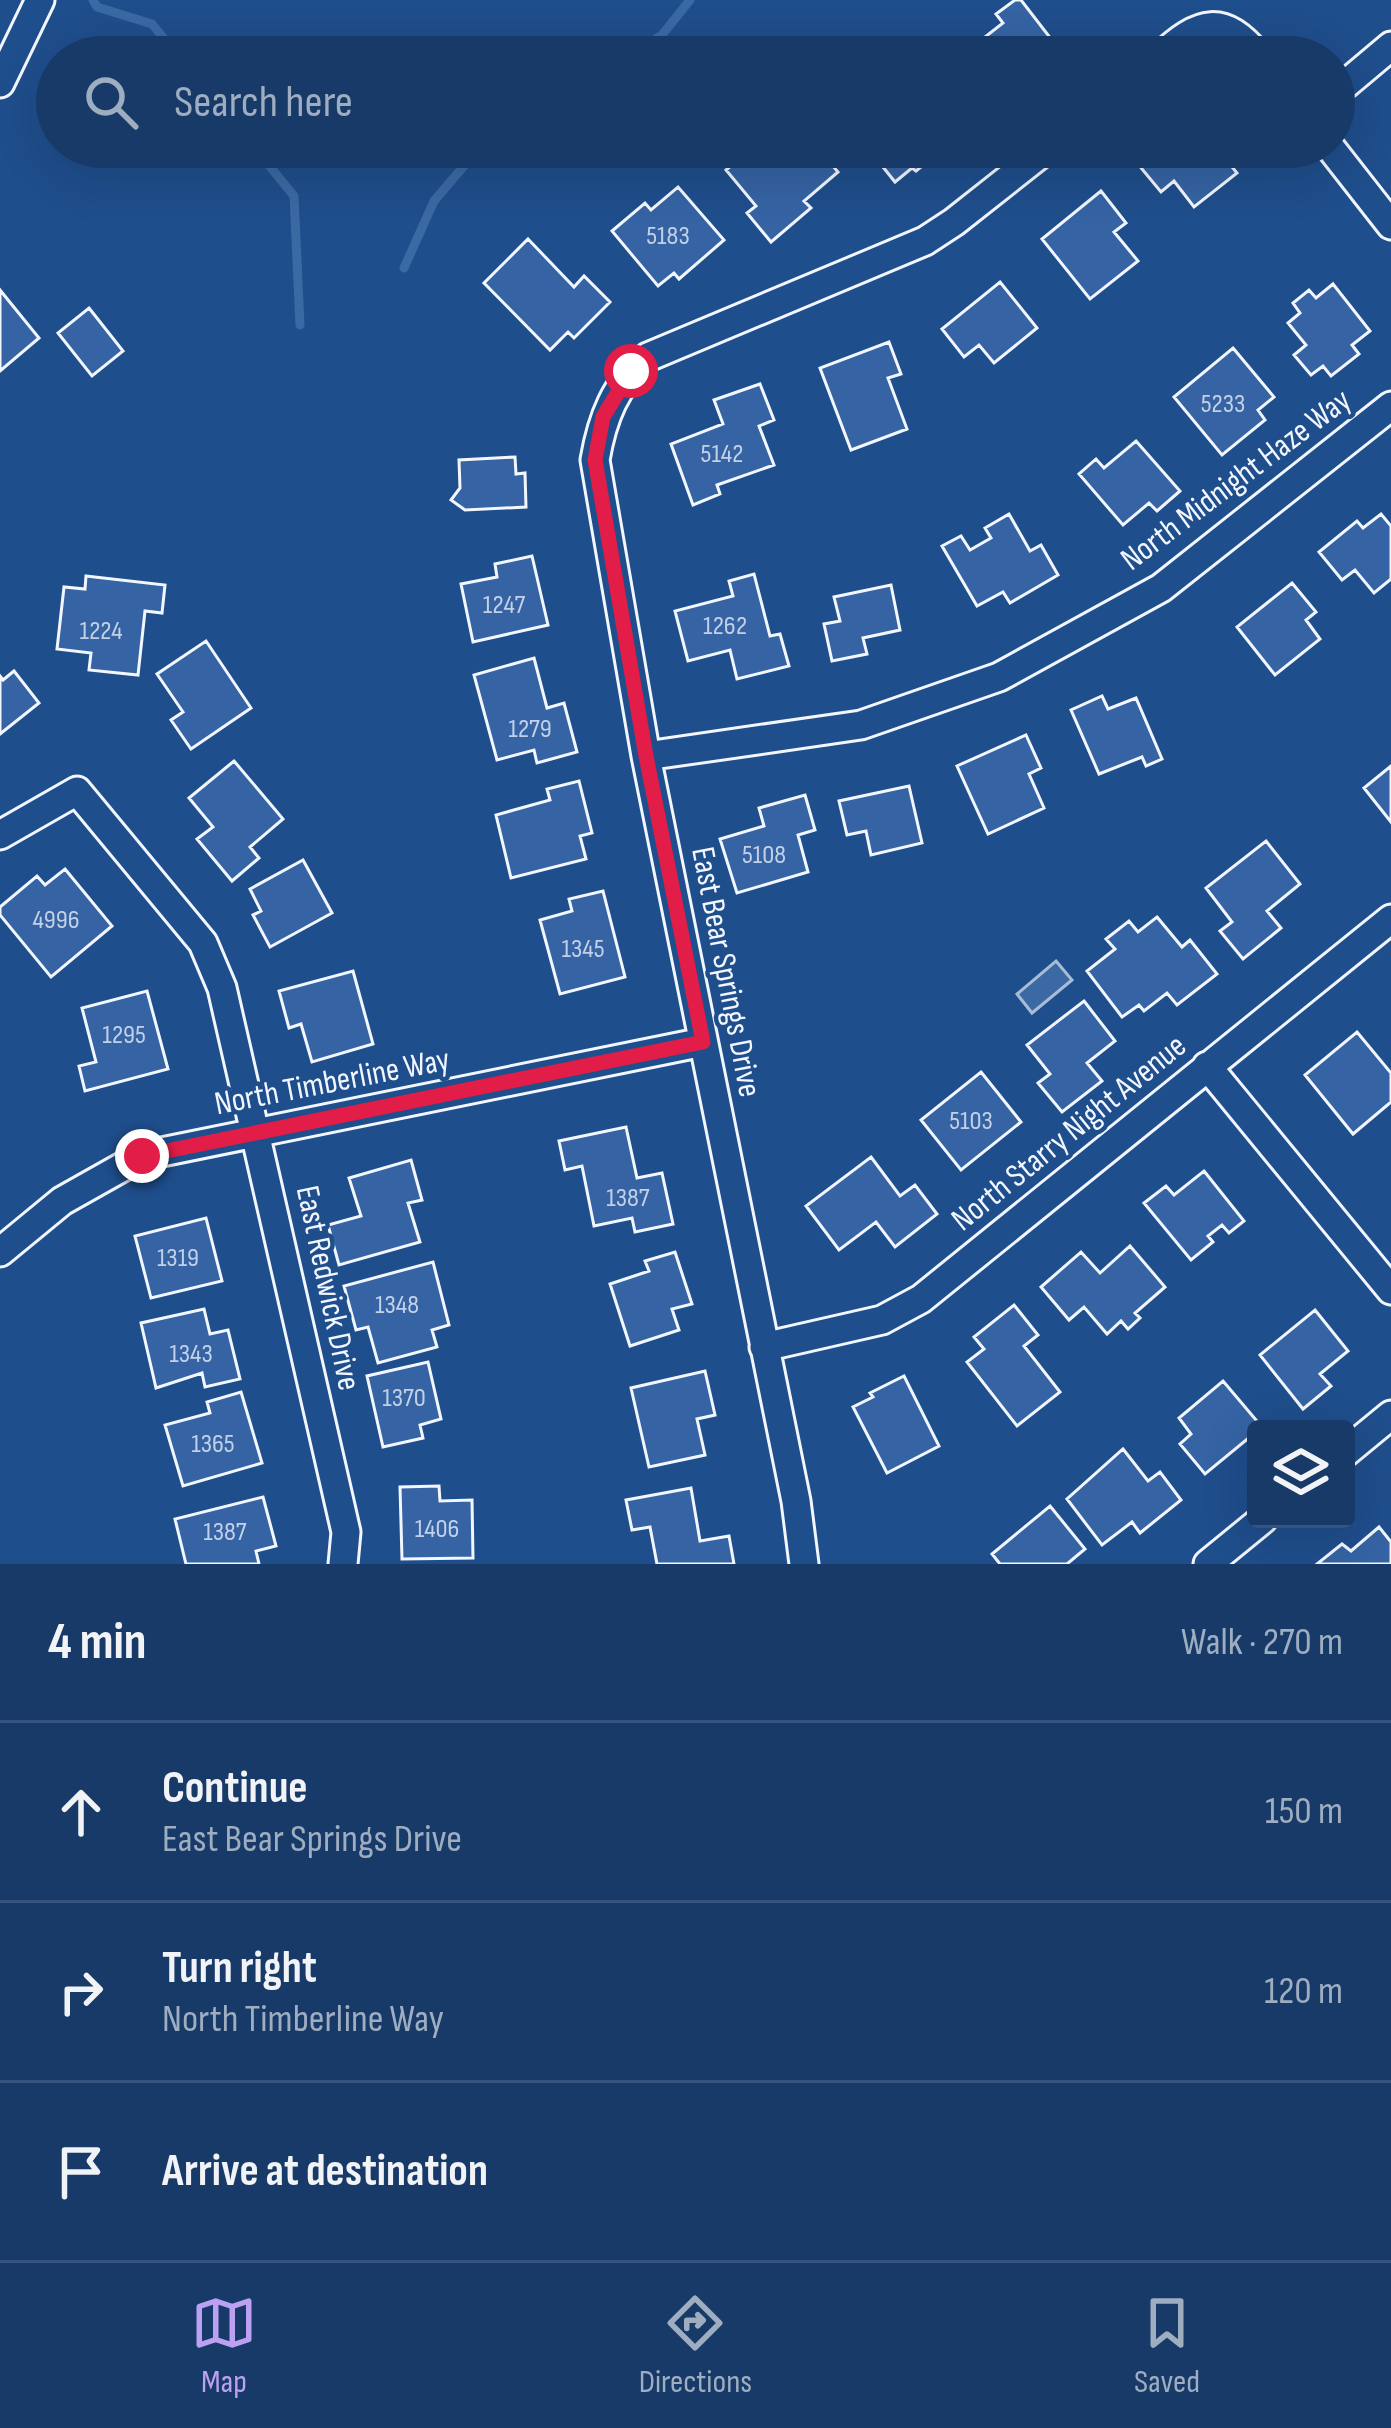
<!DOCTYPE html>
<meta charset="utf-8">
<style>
:root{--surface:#173a69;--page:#244571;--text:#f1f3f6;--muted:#9eadc0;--line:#36547d;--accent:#bca0f2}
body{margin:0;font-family:"Sofia Sans Condensed",sans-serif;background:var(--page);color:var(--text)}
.controls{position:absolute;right:36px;bottom:36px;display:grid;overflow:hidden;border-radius:12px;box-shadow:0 12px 48px #0002}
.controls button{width:108px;height:108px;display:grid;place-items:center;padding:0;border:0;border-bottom:3px solid var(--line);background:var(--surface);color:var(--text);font:60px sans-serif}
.stop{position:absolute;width:36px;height:36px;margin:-27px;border:9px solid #e11d48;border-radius:50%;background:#fff}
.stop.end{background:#e11d48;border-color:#fff;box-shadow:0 3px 12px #0008}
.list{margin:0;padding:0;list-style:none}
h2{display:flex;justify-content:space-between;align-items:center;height:156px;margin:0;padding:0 48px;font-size:51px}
h2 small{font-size:39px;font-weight:400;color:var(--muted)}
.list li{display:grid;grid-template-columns:78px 1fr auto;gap:36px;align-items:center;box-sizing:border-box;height:180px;padding:0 48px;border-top:3px solid var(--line)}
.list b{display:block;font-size:45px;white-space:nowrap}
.list p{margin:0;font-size:39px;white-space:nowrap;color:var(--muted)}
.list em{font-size:39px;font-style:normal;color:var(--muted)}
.icon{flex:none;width:66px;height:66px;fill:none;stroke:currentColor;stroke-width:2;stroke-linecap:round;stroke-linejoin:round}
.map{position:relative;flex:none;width:1391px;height:1564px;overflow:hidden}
.search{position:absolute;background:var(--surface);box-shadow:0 12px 48px #0002;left:36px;right:36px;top:36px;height:132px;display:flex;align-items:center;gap:30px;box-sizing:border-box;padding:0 42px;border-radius:66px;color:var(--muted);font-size:45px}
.sheet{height:696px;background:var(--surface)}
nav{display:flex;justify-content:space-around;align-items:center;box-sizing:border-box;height:168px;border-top:3px solid var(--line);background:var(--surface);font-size:33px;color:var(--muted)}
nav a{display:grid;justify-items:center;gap:6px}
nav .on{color:var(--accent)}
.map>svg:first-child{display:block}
.water{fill:#3b69a3;stroke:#a8bbd7;stroke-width:3}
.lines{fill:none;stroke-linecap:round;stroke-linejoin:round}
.stream{stroke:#3b69a3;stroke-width:9}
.building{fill:#3563a3;stroke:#f2f6ff;stroke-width:3}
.minor-casing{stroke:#f2f6ff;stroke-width:33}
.minor{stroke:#1f4e8c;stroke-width:27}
.route{stroke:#e11d48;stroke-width:15}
.labels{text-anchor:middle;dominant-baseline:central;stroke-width:9;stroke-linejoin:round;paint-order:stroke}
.number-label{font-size:27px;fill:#c3d1e8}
.street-label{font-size:33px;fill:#f2f6ff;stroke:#1f4e8c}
</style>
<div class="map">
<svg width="1391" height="1564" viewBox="0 0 1391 1564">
<rect width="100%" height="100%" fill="#1f4e8c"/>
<path class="water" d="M 1056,961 L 1072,980 L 1032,1013 L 1017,994 Z"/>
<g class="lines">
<path class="stream" d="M 93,0 L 97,7 L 152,24 L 179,57
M 628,57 L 662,35 L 690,0
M 254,147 L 294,196 L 300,325
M 404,268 L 434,201 L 480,147"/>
</g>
<path class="building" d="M 1015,0 L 1021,0 L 1055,44 L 1039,57 L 972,57 L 967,51 L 1003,23 L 996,14 Z
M 302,42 L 320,57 L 289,57 Z
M 771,147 L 817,147 L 838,172 L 804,201 L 811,208 L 771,242 L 747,213 L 756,206 L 726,170 L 752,148 L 760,156 Z
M 867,147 L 943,147 L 944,148 L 916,171 L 912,168 L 895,182 Z
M 1158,147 L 1216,147 L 1237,173 L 1194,207 L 1174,181 L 1161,192 L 1137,163 Z
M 678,187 L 724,240 L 679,279 L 674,273 L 658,286 L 612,231 L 645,203 L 651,210 Z
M 1101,191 L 1126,223 L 1114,232 L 1138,261 L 1090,299 L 1042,239 Z
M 528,239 L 574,287 L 584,276 L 610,302 L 574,338 L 568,332 L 550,350 L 484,283 Z
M 1000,282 L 1037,328 L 994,363 L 979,345 L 964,357 L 942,329 Z
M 1333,284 L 1370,331 L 1352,345 L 1359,354 L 1331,376 L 1323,366 L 1311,375 L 1294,355 L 1306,345 L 1288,323 L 1300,313 L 1293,303 L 1309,290 L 1316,298 Z
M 0,290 L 39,338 L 0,371 Z
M 89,308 L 123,351 L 92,376 L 58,333 Z
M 889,342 L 901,374 L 888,378 L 907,429 L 851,450 L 820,368 Z
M 1233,348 L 1274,397 L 1258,410 L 1265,420 L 1222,455 L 1174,397 Z
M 760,384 L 774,420 L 759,426 L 774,465 L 717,485 L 720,494 L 693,505 L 671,444 L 723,424 L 714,400 Z
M 1136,441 L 1180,491 L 1157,511 L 1149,503 L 1123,525 L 1079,474 L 1096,459 L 1104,468 Z
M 515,457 L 516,474 L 525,473 L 526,507 L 465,510 L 451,500 L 460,488 L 459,460 Z
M 1009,514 L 1030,551 L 1041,545 L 1058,575 L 1010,603 L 1003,592 L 977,606 L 942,546 L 961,536 L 970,550 L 991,538 L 985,528 Z
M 1381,514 L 1391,526 L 1391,579 L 1374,593 L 1355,570 L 1342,580 L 1319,552 L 1357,521 L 1363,528 Z
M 532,556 L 548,625 L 473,642 L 461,584 L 497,577 L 495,564 Z
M 754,574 L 770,636 L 780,634 L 789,666 L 737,679 L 730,650 L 688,661 L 675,611 L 733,596 L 729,581 Z
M 86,576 L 165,585 L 162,613 L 145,611 L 138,675 L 89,670 L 91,653 L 57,649 L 64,587 L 85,589 Z
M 1292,583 L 1316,612 L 1306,620 L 1320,639 L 1275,675 L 1237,627 Z
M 891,585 L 900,630 L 863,638 L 867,654 L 832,661 L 824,624 L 840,621 L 834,597 Z
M 206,641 L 251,708 L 191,749 L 171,720 L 183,712 L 157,674 Z
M 534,658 L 547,708 L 564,703 L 577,752 L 537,763 L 534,750 L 497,760 L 474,675 Z
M 14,671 L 39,703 L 0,734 L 0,676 L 3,680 Z
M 1102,696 L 1108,709 L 1136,698 L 1162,759 L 1146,766 L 1142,757 L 1099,774 L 1071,710 Z
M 1026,735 L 1041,768 L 1029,774 L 1044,808 L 988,834 L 957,766 Z
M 234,761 L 283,819 L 250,847 L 259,858 L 232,881 L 197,839 L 213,827 L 189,798 Z
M 1391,766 L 1391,822 L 1364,788 Z
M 579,781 L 592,833 L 580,836 L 586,859 L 511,878 L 496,815 L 550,800 L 547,789 Z
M 909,786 L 922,843 L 871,855 L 866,831 L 847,835 L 839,801 Z
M 805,795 L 815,830 L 798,835 L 808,872 L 737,893 L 720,839 L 764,826 L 759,808 Z
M 1266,841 L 1300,884 L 1267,911 L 1281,928 L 1243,959 L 1220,931 L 1232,922 L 1206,888 Z
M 303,860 L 332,913 L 270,947 L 253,915 L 261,911 L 250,889 Z
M 65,869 L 112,926 L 51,977 L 0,915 L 0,907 L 37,876 L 45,885 Z
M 603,891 L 625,977 L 560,994 L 540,920 L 572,911 L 569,899 Z
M 1157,917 L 1182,947 L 1190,940 L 1217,974 L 1177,1005 L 1167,993 L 1144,1011 L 1139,1005 L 1122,1017 L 1087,971 L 1115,949 L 1106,939 L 1129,921 L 1138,932 Z
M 353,971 L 373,1044 L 312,1062 L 301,1024 L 289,1028 L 279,991 Z
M 147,991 L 168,1069 L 85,1091 L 79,1066 L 96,1062 L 82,1008 Z
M 1084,1001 L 1115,1041 L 1087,1063 L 1102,1081 L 1062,1112 L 1038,1083 L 1050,1074 L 1027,1045 Z
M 1357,1032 L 1391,1073 L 1391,1102 L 1353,1134 L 1305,1075 Z
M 981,1072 L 1021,1122 L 961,1170 L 921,1120 Z
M 626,1127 L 637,1178 L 662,1173 L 673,1224 L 635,1232 L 632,1218 L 594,1226 L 582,1166 L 565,1170 L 559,1141 Z
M 871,1157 L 900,1196 L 915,1185 L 937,1214 L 895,1247 L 876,1222 L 839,1250 L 806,1206 Z
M 411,1160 L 422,1200 L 408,1203 L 420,1242 L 339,1265 L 328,1225 L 361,1216 L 349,1178 Z
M 1204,1171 L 1244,1221 L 1229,1233 L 1222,1225 L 1208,1236 L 1213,1242 L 1191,1260 L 1144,1203 L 1166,1186 L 1174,1195 Z
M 206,1218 L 222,1281 L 151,1298 L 135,1236 Z
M 1130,1246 L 1165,1287 L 1135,1313 L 1140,1318 L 1128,1329 L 1121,1321 L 1107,1334 L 1084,1307 L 1069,1320 L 1041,1287 L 1081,1252 L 1100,1273 Z
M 675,1252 L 692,1304 L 672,1309 L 679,1330 L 630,1346 L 610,1284 L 649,1271 L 645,1261 Z
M 433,1262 L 449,1325 L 432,1330 L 437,1347 L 378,1363 L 368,1327 L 356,1330 L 344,1286 Z
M 1014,1305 L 1038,1335 L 1024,1346 L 1060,1392 L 1017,1426 L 967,1362 L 984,1349 L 974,1337 Z
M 204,1309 L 210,1334 L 228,1330 L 240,1379 L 205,1387 L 202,1373 L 156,1388 L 141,1323 Z
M 1315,1310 L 1348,1351 L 1320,1374 L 1331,1386 L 1303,1409 L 1260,1355 Z
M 428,1362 L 441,1419 L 420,1425 L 423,1438 L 383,1447 L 367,1376 Z
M 705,1371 L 715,1415 L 697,1419 L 705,1455 L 649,1467 L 631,1388 Z
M 904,1376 L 939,1446 L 887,1473 L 853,1407 L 873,1397 L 870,1393 Z
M 1223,1381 L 1262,1427 L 1205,1474 L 1180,1444 L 1191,1434 L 1179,1418 Z
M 241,1392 L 262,1463 L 183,1486 L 165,1425 L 210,1413 L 207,1402 Z
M 1123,1449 L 1148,1481 L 1160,1472 L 1181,1500 L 1140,1533 L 1132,1522 L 1102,1545 L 1067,1499 Z
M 439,1486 L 440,1501 L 472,1500 L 473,1558 L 402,1559 L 400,1487 Z
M 691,1488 L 700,1541 L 729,1536 L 734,1564 L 657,1564 L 650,1527 L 632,1530 L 626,1500 Z
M 263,1497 L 276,1546 L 256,1551 L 259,1564 L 186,1564 L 175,1519 Z
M 1050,1506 L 1085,1549 L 1067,1564 L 1000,1564 L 992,1554 Z
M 1379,1527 L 1391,1542 L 1391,1564 L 1317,1564 L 1342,1544 L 1351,1551 Z"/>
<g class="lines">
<g class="minor-casing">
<path id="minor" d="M 1160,57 C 1200,20 1223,13 1259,57
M 0,83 L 40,0
M 1334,94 L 1391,46
M 1330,147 L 1391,225
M 646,756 L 861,725 L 999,677 L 1161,588 L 1391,406
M 0,835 L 77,791 L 203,943 L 222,988 L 346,1532 L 343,1564
M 1207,1066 L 1391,1290
M 0,1252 L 62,1201 L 142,1156 L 703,1042
M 764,1347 L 882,1320 L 921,1299 L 1391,919
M 1346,1452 L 1391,1415
M 804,1564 L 796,1501 L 646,756 L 595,460 C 602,419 615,384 648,357 L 925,241 L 954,222 L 1049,147
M 1208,1564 L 1263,1519"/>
</g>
<use href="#minor" class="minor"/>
</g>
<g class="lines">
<path class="route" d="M 142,1156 L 703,1042 L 646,756 L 595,460 L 603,417 L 631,371"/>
</g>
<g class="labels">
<g class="number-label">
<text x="668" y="236">5183</text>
<text x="1223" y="404">5233</text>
<text x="722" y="454">5142</text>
<text x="504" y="605">1247</text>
<text x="725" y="626">1262</text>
<text x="101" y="631">1224</text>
<text x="530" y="729">1279</text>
<text x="764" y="855">5108</text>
<text x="56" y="920">4996</text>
<text x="583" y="949">1345</text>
<text x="124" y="1035">1295</text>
<text x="971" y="1121">5103</text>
<text x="628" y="1198">1387</text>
<text x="178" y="1258">1319</text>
<text x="397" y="1305">1348</text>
<text x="191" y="1354">1343</text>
<text x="404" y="1398">1370</text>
<text x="213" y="1444">1365</text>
<text x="437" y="1529">1406</text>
<text x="225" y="1532">1387</text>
</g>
<g class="street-label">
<text transform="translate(1236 480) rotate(-37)">North Midnight Haze Way</text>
<text transform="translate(726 972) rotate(79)">East Bear Springs Drive</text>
<text transform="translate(332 1082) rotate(-11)">North Timberline Way</text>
<text transform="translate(1069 1133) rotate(-39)">North Starry Night Avenue</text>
<text transform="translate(328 1288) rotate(78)">East Redwick Drive</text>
</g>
</g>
</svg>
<div class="controls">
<button><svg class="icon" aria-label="layers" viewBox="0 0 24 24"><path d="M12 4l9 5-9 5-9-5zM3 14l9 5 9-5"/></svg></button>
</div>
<div class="stop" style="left:631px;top:371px"></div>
<div class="stop end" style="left:142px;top:1156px"></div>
<div class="search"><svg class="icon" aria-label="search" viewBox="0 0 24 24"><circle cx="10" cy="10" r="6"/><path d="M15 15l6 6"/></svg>Search here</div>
</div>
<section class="sheet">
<h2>4 min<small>Walk · 270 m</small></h2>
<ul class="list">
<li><svg class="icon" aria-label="ahead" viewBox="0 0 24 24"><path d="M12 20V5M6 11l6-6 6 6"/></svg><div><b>Continue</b><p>East Bear Springs Drive</p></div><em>150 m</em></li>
<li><svg class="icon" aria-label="right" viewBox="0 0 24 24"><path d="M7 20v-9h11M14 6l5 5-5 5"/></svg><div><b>Turn right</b><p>North Timberline Way</p></div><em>120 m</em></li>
<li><svg class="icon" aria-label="arrive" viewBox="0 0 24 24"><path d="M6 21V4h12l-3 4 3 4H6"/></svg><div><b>Arrive at destination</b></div></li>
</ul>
</section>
<nav>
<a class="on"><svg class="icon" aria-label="map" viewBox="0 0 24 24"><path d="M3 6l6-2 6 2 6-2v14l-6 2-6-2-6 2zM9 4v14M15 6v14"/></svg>Map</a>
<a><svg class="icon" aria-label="directions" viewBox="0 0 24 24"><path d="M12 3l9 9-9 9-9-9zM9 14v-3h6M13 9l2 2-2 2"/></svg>Directions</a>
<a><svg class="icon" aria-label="saved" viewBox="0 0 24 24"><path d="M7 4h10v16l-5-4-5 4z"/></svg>Saved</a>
</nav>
